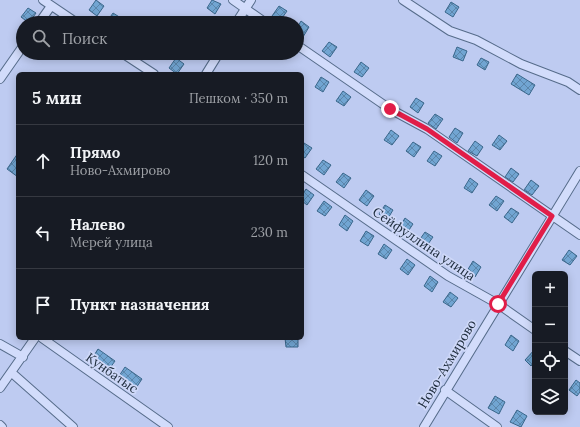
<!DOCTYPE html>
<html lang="ru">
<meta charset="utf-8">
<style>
:root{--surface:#171b24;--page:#20242c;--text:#f1f3f6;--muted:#9ea1a6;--line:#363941}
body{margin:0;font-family:Lora,serif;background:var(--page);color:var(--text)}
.controls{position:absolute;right:12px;bottom:12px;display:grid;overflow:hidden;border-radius:6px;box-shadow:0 2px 10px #0003}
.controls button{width:36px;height:36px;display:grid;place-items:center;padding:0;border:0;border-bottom:1px solid var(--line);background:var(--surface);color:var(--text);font:20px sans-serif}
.stop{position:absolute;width:12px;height:12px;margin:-9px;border:3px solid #e11d48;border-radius:50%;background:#fff}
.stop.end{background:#e11d48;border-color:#fff;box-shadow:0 1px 4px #0008}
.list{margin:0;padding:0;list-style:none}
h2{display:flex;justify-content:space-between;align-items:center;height:52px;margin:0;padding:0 16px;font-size:17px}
h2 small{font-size:13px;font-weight:400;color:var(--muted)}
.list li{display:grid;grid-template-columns:26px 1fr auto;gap:12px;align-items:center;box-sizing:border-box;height:72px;padding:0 16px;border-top:1px solid var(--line)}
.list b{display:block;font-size:15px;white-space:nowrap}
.list p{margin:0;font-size:13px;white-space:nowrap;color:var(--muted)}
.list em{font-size:13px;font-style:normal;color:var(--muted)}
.icon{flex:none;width:22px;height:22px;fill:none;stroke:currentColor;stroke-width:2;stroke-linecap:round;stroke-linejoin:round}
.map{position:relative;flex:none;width:580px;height:427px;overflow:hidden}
.search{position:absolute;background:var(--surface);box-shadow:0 2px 10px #0003;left:16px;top:16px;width:288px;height:44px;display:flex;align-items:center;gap:10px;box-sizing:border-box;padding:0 14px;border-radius:22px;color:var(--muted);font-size:15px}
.panel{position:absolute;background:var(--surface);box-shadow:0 2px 10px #0003;left:16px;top:72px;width:288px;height:268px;border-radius:6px}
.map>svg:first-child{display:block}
.building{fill:url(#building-cross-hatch);stroke:#3a678b}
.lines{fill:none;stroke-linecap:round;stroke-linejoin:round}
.minor-casing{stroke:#566c8a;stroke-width:10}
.minor{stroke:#d2dcfb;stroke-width:8}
.route{stroke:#e11d48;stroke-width:5}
.labels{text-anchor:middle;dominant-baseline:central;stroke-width:3.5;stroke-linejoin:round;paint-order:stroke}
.street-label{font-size:13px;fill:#1b2939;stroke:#ced8f8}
</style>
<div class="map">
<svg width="580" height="427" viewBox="0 0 580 427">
<defs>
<pattern id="building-cross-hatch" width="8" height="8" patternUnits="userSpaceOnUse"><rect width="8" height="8" fill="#71a5d2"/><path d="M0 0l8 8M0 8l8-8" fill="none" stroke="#5c86ab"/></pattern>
</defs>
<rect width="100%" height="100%" fill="#becbf1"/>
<path class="building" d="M 96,0 L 104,6 L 97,16 L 89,10 Z
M 212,0 L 221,4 L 215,14 L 207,8 Z
M 451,2 L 459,7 L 453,17 L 445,12 Z
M 279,6 L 287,11 L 280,21 L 272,16 Z
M 28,8 L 36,13 L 29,23 L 21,17 Z
M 113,13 L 121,18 L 117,23 L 106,23 Z
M 301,21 L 309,27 L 303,37 L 297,33 L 297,28 Z
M 329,42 L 337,47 L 330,57 L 322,51 Z
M 457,47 L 467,51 L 463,61 L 453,57 Z
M 176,58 L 184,64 L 177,74 L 169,68 Z
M 481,58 L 489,62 L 485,70 L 477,65 Z
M 361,62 L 369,68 L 362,77 L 354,72 Z
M 517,74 L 535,85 L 529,95 L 511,84 Z
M 321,77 L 329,82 L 323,92 L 315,87 Z
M 343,91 L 351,97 L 344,106 L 336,101 Z
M 416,98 L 424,103 L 418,113 L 410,107 Z
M 435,114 L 443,119 L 436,129 L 428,123 Z
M 455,128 L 463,133 L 457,143 L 449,137 Z
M 391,130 L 399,136 L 392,145 L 384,140 Z
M 499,135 L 507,141 L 500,150 L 492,145 Z
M 475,141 L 483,147 L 477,156 L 468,151 Z
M 413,142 L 421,147 L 414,157 L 406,151 Z
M 304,143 L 312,148 L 305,158 L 302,156 L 302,145 Z
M 434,151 L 442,156 L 435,166 L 427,161 Z
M 18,153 L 18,177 L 7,169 Z
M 323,160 L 331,165 L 324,175 L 316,169 Z
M 511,168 L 519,174 L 513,182 L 505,177 Z
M 343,173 L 351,178 L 344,188 L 336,182 Z
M 470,178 L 478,184 L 472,193 L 464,188 Z
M 531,180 L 539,186 L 532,195 L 524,190 Z
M 306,189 L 314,195 L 307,205 L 302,201 L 302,195 Z
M 366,190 L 374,196 L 367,206 L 359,200 Z
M 496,196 L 504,201 L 497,211 L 489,205 Z
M 324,201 L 332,207 L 325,216 L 317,211 Z
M 385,205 L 393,210 L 387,220 L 379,214 Z
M 511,208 L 519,213 L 512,223 L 504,217 Z
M 345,215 L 353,221 L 347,231 L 339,225 Z
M 405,218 L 413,224 L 407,233 L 399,228 Z
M 366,231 L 374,236 L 368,246 L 360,241 Z
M 425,232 L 433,237 L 426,247 L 418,242 Z
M 384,244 L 392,250 L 386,259 L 378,254 Z
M 569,250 L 577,256 L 570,265 L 562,260 Z
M 407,259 L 415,265 L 408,275 L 400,269 Z
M 473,261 L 481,267 L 475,277 L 467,271 Z
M 430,276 L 438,282 L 432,292 L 424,286 Z
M 450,292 L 458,298 L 451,307 L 443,302 Z
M 511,335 L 519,341 L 513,351 L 505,345 Z
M 285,338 L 298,338 L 298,347 L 286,347 Z
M 98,349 L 115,361 L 110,368 L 93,357 Z
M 535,349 L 535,362 L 531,366 L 525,360 Z
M 125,367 L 142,379 L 136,388 L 119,376 Z
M 576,380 L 580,383 L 580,392 L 577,396 L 569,390 Z
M 495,396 L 505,402 L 499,414 L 488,408 Z
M 517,410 L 527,416 L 521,427 L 510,422 Z"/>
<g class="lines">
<g class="minor-casing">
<path id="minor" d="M 43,0 L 77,23
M 233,0 L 266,23
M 403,0 L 450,31 L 476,40 L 521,64 L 568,82 L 580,90
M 39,23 L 51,6
M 236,23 L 251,0
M 297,45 L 390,109 L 427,129 L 580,235
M 122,53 L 154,74
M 206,74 L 219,53
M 0,79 L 23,46
M 302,175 L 448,276 L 498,304 L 535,330
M 42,338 L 168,427
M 0,344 L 23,357
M 565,351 L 580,361
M 12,373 L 73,427
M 0,388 L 35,338
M 445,390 L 497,427
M 0,425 L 2,427
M 424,427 L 580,171"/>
</g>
<use href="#minor" class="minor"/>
</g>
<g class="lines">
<path class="route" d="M 390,109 L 427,129 L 552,216 L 498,304"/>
</g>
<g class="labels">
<g class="street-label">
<text transform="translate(424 244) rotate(34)">Сейфуллина улица</text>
<text transform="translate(447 364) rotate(-59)">Ново-Ахмирово</text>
<text transform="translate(112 373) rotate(35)">Кунбатыс</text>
</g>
</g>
</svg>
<div class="controls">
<button>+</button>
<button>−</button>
<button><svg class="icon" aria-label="locate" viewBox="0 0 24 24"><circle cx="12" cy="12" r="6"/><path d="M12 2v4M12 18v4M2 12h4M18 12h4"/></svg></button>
<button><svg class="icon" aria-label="layers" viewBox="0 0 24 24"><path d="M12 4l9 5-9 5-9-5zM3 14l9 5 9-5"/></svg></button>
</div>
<div class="stop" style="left:498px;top:304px"></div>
<div class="stop end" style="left:390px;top:109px"></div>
<div class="search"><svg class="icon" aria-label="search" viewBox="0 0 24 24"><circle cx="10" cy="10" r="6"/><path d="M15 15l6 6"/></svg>Поиск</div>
<section class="panel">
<h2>5 мин<small>Пешком · 350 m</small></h2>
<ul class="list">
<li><svg class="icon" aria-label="ahead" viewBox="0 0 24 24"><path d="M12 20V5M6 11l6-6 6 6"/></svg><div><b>Прямо</b><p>Ново-Ахмирово</p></div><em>120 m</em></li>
<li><svg class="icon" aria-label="left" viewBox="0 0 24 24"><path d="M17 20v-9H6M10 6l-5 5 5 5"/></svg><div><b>Налево</b><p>Мерей улица</p></div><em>230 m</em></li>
<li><svg class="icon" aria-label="arrive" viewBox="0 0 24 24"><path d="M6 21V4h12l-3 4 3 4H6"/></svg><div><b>Пункт назначения</b></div></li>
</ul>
</section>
</div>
